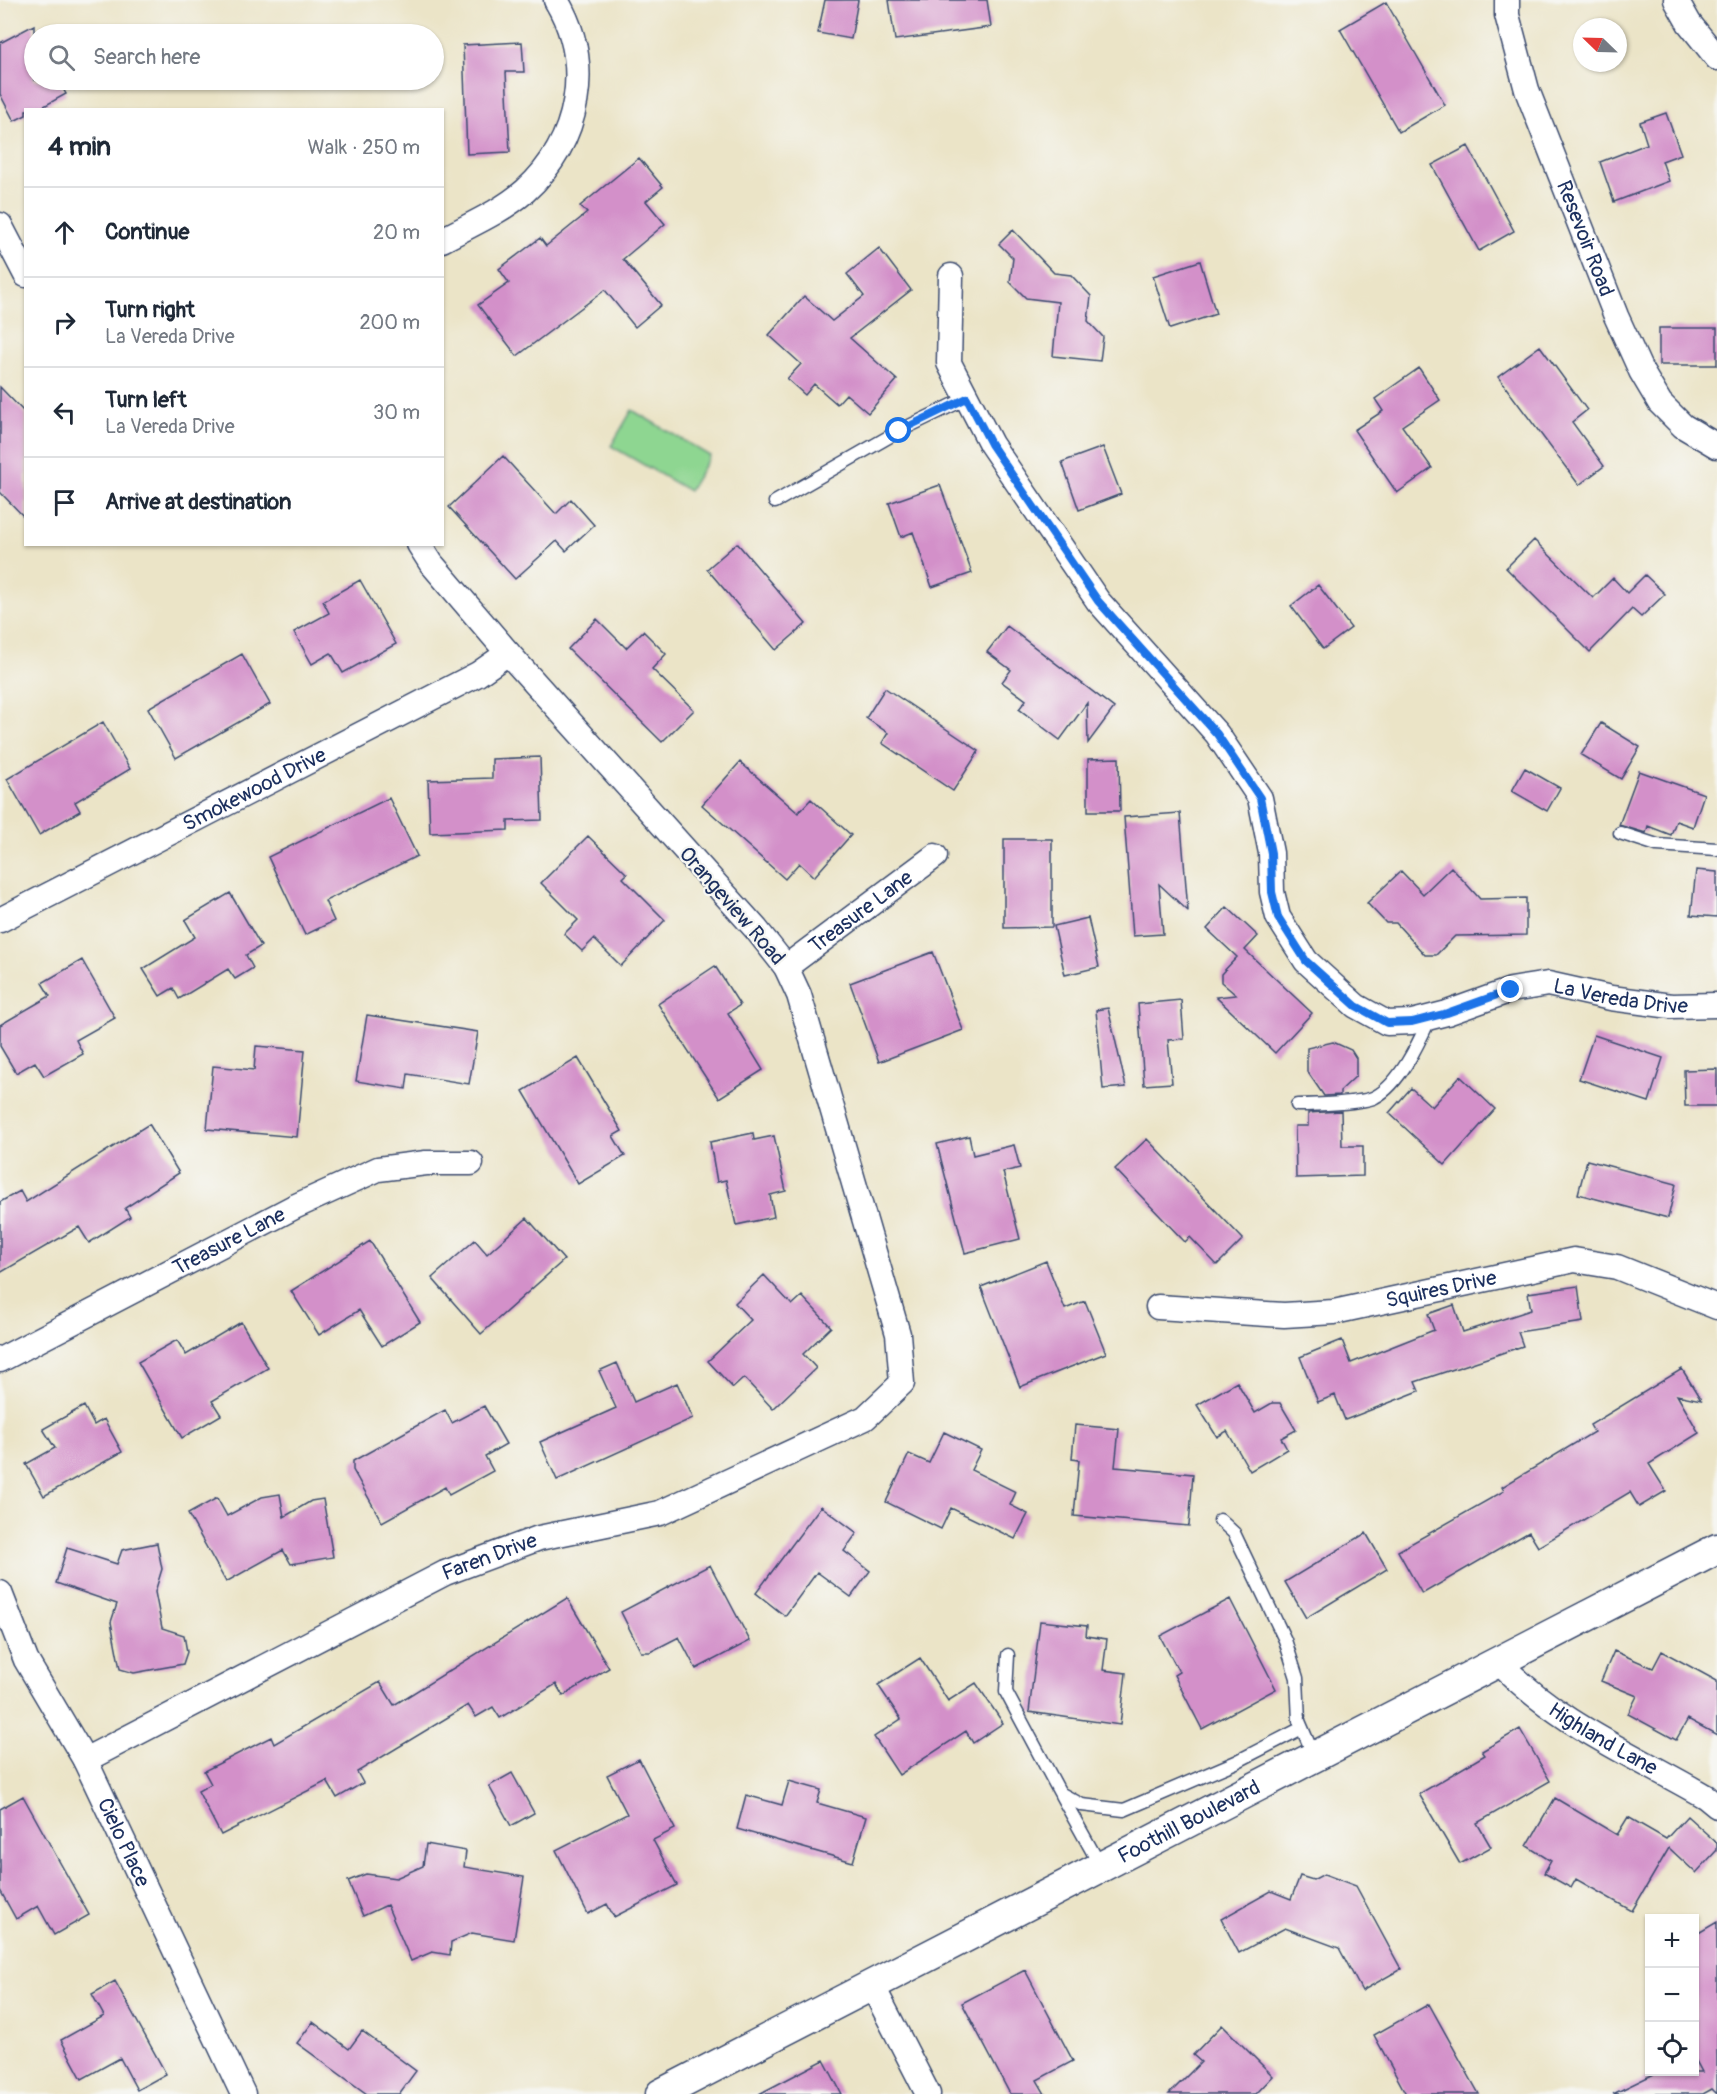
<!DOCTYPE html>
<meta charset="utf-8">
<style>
:root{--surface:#fff;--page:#f2f2f3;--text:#1f2937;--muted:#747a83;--line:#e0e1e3}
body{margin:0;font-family:Pangolin,sans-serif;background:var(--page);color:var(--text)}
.controls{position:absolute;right:18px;bottom:18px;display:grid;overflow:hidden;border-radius:0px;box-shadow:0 2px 4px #0004}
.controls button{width:54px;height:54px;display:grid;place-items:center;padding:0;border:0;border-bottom:2px solid var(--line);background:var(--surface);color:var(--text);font:30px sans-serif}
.compass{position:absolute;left:1573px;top:18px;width:54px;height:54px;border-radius:50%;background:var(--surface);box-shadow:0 2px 4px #0004;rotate:293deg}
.stop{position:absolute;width:18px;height:18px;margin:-14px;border:4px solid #1a73e8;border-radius:50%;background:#fff}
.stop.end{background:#1a73e8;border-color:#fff;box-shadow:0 2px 6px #0008}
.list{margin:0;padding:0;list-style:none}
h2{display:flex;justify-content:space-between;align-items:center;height:78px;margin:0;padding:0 24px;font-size:26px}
h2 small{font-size:20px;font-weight:400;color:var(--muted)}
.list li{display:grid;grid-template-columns:39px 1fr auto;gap:18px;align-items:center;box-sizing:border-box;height:90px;padding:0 24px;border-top:2px solid var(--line)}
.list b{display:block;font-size:22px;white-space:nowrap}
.list p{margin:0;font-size:20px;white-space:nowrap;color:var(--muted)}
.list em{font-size:20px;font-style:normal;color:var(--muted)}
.icon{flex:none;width:33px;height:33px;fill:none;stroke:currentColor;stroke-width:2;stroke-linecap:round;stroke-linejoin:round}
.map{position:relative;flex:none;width:1717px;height:2094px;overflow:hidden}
.search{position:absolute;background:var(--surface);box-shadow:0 2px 4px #0004;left:24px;top:24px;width:420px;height:66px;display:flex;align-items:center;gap:15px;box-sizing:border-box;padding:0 21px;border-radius:33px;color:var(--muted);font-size:22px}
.panel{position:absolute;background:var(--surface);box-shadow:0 2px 4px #0004;left:24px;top:108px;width:420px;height:438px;border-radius:0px}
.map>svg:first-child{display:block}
.green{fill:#8ed691;stroke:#548278;stroke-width:1.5}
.building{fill:#d390c9}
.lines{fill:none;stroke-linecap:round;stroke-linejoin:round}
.service-casing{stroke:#3a4a6e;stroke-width:15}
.minor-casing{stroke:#3a4a6e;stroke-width:27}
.tertiary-casing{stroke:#3a4a6e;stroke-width:33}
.service{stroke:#fff;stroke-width:12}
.minor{stroke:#fff;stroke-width:24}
.tertiary{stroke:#fff;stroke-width:30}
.route{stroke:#1a73e8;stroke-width:8}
.labels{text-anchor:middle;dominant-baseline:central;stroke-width:4.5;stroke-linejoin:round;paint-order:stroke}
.street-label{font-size:21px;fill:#1b2f5e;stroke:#f6f6f2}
</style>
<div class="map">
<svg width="1717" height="2094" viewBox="0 0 1717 2094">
<rect width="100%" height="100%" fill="#f6f6f2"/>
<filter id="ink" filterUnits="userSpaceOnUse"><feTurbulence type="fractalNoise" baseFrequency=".0167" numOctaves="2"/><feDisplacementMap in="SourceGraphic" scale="12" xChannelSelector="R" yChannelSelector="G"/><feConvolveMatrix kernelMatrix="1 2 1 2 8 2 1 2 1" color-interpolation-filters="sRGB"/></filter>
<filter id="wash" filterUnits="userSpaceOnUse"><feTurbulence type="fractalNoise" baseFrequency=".008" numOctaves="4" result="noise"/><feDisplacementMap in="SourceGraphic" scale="24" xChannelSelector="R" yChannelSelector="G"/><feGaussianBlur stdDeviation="1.35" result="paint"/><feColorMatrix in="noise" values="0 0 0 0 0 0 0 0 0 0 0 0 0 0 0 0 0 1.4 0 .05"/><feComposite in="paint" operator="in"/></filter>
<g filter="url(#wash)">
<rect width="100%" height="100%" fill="#ebe4c7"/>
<path class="green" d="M 632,410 L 710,456 L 689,491 L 611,446 Z"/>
<g id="blocks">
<path class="building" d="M 825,0 L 858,0 L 851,39 L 818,33 Z
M 889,0 L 987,0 L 991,27 L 895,40 Z
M 1386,2 L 1445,105 L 1399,132 L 1340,29 Z
M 34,25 L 34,80 L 58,80 L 66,94 L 37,110 L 26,110 L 26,115 L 14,121 L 0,94 L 0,43 Z
M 522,42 L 524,72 L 506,72 L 510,152 L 467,154 L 463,45 Z
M 1666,113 L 1681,154 L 1662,161 L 1669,181 L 1614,202 L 1600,162 L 1647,144 L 1640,122 Z
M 1468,146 L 1514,231 L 1479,251 L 1432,165 Z
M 639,158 L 663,187 L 646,201 L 665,224 L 623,259 L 661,305 L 635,327 L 605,290 L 517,356 L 478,305 L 509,283 L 499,269 L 540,238 L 546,246 L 587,213 L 580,206 Z
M 1013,230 L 1054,273 L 1071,275 L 1091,296 L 1088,321 L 1103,337 L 1100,361 L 1053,356 L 1058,302 L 1026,298 L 1010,282 L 1013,258 L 999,244 Z
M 879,248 L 911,290 L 850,338 L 897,380 L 868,413 L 846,394 L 837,404 L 814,384 L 805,395 L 787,379 L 801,364 L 769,335 L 804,296 L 832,321 L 864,296 L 847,274 Z
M 1200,261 L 1216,314 L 1170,329 L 1153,276 Z
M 1659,328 L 1717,328 L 1717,365 L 1659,365 Z
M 1540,346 L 1587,410 L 1572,422 L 1604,466 L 1579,485 L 1498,377 Z
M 1419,368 L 1440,400 L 1402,426 L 1432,468 L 1397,493 L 1354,430 L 1383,411 L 1375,399 Z
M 0,387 L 26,414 L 26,519 L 0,492 Z
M 1103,447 L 1121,494 L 1079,510 L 1062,462 Z
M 503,456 L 556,514 L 571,499 L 594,525 L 566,551 L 557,541 L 515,579 L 449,507 Z
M 940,485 L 972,573 L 932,587 L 913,532 L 901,537 L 889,503 Z
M 1534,540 L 1593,598 L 1613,578 L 1627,593 L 1645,575 L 1665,594 L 1641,617 L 1632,609 L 1590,652 L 1506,568 Z
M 737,543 L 806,624 L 776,650 L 707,569 Z
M 360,580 L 396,644 L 343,673 L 331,653 L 312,664 L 294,632 L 329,613 L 323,601 Z
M 1318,585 L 1351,628 L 1323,649 L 1291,606 Z
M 597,619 L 626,648 L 643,631 L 666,654 L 652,669 L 694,710 L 662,742 L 568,649 Z
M 1007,626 L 1114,708 L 1088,743 L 1087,703 L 1060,740 L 1019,709 L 1026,700 L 1002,682 L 1011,670 L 987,652 Z
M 242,654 L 270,704 L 176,758 L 148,708 Z
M 885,688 L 979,751 L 953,791 L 882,743 L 888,733 L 866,718 Z
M 103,722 L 130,769 L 75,802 L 80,811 L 39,835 L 7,779 Z
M 1601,723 L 1640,747 L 1621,779 L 1581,755 Z
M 540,757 L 542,820 L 508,821 L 508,830 L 430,833 L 428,780 L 492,778 L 492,759 Z
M 1119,758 L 1120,811 L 1088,811 L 1088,759 Z
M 740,762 L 798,813 L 811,799 L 851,835 L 814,877 L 799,863 L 785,879 L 702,805 Z
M 1525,768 L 1560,788 L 1547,811 L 1512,791 Z
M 1639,771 L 1704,794 L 1693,827 L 1676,821 L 1671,835 L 1648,826 L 1646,833 L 1619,825 Z
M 389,798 L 417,856 L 325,901 L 334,921 L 305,935 L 268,857 Z
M 1180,813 L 1188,911 L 1159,884 L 1163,934 L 1133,936 L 1124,817 Z
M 588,836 L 627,874 L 623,878 L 665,920 L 621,966 L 594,939 L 582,951 L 564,934 L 578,920 L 541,883 Z
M 1004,839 L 1052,839 L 1052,927 L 1004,928 Z
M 1451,867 L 1480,899 L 1526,898 L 1526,935 L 1455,936 L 1436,955 L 1425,955 L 1396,923 L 1386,923 L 1367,903 L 1401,871 L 1423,894 Z
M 1696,870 L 1717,872 L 1717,917 L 1691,915 Z
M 230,893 L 261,946 L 246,955 L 253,968 L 235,979 L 228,969 L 179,999 L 173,988 L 160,996 L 143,969 L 195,937 L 185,920 Z
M 1227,907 L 1258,936 L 1245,950 L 1312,1013 L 1275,1053 L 1216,997 L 1236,995 L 1221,982 L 1221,974 L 1237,957 L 1207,929 Z
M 1088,918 L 1099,967 L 1065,975 L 1054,926 Z
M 933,952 L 963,1030 L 879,1062 L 850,983 Z
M 82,960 L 115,1018 L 76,1040 L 83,1054 L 44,1076 L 35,1062 L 16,1073 L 0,1046 L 0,1025 L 50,996 L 42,983 Z
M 715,966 L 740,1005 L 728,1013 L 763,1070 L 719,1098 L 658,1004 Z
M 1181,1000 L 1184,1039 L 1168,1040 L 1172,1083 L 1144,1085 L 1138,1004 Z
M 1108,1008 L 1126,1087 L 1103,1089 L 1096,1010 Z
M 367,1015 L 478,1032 L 469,1084 L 408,1074 L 406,1089 L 356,1081 Z
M 1594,1035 L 1663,1058 L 1649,1102 L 1579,1079 Z
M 1333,1042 L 1351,1050 L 1356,1058 L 1356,1076 L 1340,1091 L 1340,1095 L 1324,1096 L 1307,1071 L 1307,1048 Z
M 256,1046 L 305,1050 L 297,1137 L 207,1129 L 213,1066 L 254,1070 Z
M 578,1058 L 622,1131 L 613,1136 L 625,1156 L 578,1184 L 523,1091 Z
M 1717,1069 L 1717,1106 L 1685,1106 L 1684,1070 Z
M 1460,1076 L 1495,1109 L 1445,1165 L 1389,1113 L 1411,1088 L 1432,1107 Z
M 1341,1111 L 1342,1146 L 1363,1146 L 1363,1176 L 1296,1178 L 1295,1126 L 1308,1126 L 1308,1113 Z
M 149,1124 L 179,1173 L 125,1208 L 130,1217 L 89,1243 L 79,1227 L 0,1273 L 0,1202 L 20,1191 L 26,1202 Z
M 753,1133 L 754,1140 L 774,1136 L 786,1191 L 770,1195 L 774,1217 L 736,1225 L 726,1180 L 717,1182 L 710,1142 Z
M 969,1136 L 973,1155 L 1014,1145 L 1020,1168 L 1003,1172 L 1020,1239 L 965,1253 L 937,1144 Z
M 1147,1139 L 1243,1239 L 1217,1265 L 1190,1237 L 1185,1242 L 1115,1169 Z
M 1587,1160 L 1676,1184 L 1668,1218 L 1578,1194 Z
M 527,1218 L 564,1260 L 481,1334 L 432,1278 L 475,1240 L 487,1254 Z
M 370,1241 L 420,1322 L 382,1346 L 359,1310 L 319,1335 L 291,1291 Z
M 1046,1261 L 1065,1309 L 1085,1301 L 1106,1353 L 1020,1387 L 981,1287 Z
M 764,1275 L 792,1305 L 802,1296 L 831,1327 L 803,1354 L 816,1368 L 773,1409 L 744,1378 L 733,1388 L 708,1361 L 751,1320 L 735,1303 Z
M 1578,1286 L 1583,1322 L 1518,1332 L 1523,1346 L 1415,1382 L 1419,1391 L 1345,1420 L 1335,1395 L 1318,1402 L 1300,1357 L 1342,1340 L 1351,1363 L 1434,1330 L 1428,1314 L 1454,1305 L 1463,1332 L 1531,1310 L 1528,1293 Z
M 241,1322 L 268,1368 L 212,1401 L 221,1415 L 182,1438 L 138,1362 L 177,1340 L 186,1355 Z
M 617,1363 L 634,1402 L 677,1383 L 693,1418 L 557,1480 L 540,1442 L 616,1408 L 599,1371 Z
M 1682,1369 L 1701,1400 L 1677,1395 L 1699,1433 L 1649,1464 L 1666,1491 L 1639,1507 L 1630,1492 L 1538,1547 L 1529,1532 L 1422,1594 L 1398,1551 L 1504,1491 L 1502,1487 L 1594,1432 L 1590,1425 Z
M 1237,1382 L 1255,1413 L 1272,1403 L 1280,1403 L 1296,1430 L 1281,1438 L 1287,1449 L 1250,1471 L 1227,1431 L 1217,1437 L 1197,1405 Z
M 84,1406 L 94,1425 L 104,1419 L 122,1452 L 44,1496 L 26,1464 L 55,1448 L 43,1429 Z
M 484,1406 L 506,1444 L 485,1456 L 493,1471 L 449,1495 L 445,1487 L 382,1522 L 353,1470 L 353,1461 L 445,1410 L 452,1423 Z
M 1075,1425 L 1119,1429 L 1115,1467 L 1193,1474 L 1189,1526 L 1074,1516 L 1079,1460 L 1072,1459 Z
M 944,1432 L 981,1450 L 971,1470 L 1016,1492 L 1010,1505 L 1028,1514 L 1015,1539 L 951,1508 L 941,1529 L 886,1502 L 909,1454 L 929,1463 Z
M 280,1494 L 284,1517 L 311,1501 L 323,1499 L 333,1557 L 291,1564 L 283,1550 L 226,1582 L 188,1514 L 217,1498 L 227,1516 L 262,1497 Z
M 821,1506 L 857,1533 L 844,1551 L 870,1571 L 851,1597 L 817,1572 L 785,1616 L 756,1593 Z
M 1366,1533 L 1387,1569 L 1306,1618 L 1285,1582 Z
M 157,1543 L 162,1569 L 155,1592 L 162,1628 L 184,1635 L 187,1652 L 183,1664 L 134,1673 L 120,1669 L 111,1622 L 117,1604 L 56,1583 L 67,1548 L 117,1564 L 122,1550 Z
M 710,1565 L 750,1641 L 696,1669 L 679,1637 L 650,1652 L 641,1652 L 621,1612 Z
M 567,1598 L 609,1668 L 563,1696 L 556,1684 L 500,1718 L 493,1707 L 476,1717 L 468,1705 L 357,1772 L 363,1783 L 337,1798 L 327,1781 L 221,1835 L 198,1791 L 211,1784 L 204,1771 L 271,1737 L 274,1744 L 380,1682 L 394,1705 Z
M 1230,1599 L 1276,1689 L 1202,1729 L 1174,1675 L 1179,1672 L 1160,1636 Z
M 1040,1621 L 1087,1626 L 1086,1636 L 1107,1639 L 1103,1670 L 1126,1673 L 1120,1725 L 1029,1712 Z
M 1614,1651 L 1653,1668 L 1662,1651 L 1717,1681 L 1717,1735 L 1688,1719 L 1676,1740 L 1628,1714 L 1637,1696 L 1601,1681 Z
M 920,1658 L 948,1701 L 976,1683 L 1003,1723 L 973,1743 L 966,1731 L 899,1775 L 874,1737 L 901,1719 L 878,1685 Z
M 1520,1729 L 1550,1781 L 1477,1823 L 1491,1847 L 1460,1864 L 1419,1794 L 1485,1755 L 1482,1751 Z
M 639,1759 L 675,1829 L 653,1840 L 677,1885 L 614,1917 L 607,1904 L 588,1914 L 556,1850 L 627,1814 L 607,1775 Z
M 512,1773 L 534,1813 L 511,1826 L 489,1786 Z
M 789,1781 L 821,1790 L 817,1803 L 866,1817 L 853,1862 L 737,1829 L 746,1795 L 782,1805 Z
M 23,1796 L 89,1915 L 54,1935 L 38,1906 L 16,1919 L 0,1890 L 0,1809 Z
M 1555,1798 L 1617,1835 L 1628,1817 L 1666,1839 L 1687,1816 L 1717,1843 L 1717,1850 L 1696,1873 L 1669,1848 L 1632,1911 L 1576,1879 L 1571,1888 L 1544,1873 L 1551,1861 L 1527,1846 Z
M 426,1844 L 466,1851 L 464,1867 L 524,1877 L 514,1940 L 472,1933 L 451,1942 L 450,1955 L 432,1952 L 411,1961 L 387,1905 L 363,1916 L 348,1881 L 366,1874 L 396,1878 L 423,1866 Z
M 1324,1874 L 1356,1886 L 1401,1969 L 1362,1991 L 1339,1948 L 1285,1928 L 1239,1953 L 1221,1919 L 1271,1891 L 1291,1899 L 1300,1876 L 1313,1880 Z
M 1717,1922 L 1717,2094 L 1712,2089 L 1703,2094 L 1613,2094 L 1658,2072 L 1702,2072 L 1695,2059 L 1695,1935 Z
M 1025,1970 L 1073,2061 L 1037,2080 L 1045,2094 L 1010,2094 L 962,2003 Z
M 115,1981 L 166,2074 L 137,2090 L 120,2058 L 82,2079 L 61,2040 L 104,2016 L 92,1994 Z
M 1429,2004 L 1479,2094 L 1406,2094 L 1374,2035 Z
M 313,2022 L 349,2049 L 362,2031 L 416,2071 L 399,2094 L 367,2094 L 297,2043 Z
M 1222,2025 L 1273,2076 L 1256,2094 L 1169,2094 L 1201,2062 L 1193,2055 Z
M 824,2060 L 842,2094 L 759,2094 Z"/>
</g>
</g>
<g filter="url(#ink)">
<use href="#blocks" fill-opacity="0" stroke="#3a4a6e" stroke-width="1.5"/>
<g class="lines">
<g class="service-casing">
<path id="service" d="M 775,502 L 899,431 L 967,398
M 1620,833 L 1657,845 L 1717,849
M 1297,1105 C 1312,1105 1365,1103 1375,1097 C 1400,1084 1419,1042 1430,1018
M 1220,1520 L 1234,1533 L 1285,1640 L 1297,1678 L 1299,1721 L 1314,1756
M 1008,1655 L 1006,1692 L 1060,1793 L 1082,1805 L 1124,1810 L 1236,1762 L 1302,1728
M 1061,1795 L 1101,1867"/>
</g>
<g class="minor-casing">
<g id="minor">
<path id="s1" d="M 1507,0 L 1507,15 L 1527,90 L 1616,316 L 1641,371 L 1660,403 L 1683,426 L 1717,446"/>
<path d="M 1676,0 L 1689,23 L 1717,58"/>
<path d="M 0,225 L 26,275"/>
<path d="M 442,240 C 470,225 501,212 525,191 C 580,141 594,64 556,0"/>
<path id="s2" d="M 951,276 L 949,363 L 991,444 L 1098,601 L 1217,734 L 1260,798 L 1271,853 L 1272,892 L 1278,917 L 1306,961 L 1356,1006 L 1387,1023 L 1412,1022 L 1447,1013 L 1511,990 L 1548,984 L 1611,998 L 1671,1006 L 1717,1005"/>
<path id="s3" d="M 0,920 L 478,674 L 508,653"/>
<path id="s4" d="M 786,967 L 935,856"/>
<path id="s5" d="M 1158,1307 L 1284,1315 L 1334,1312 L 1574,1260 L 1617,1267 L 1717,1307"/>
<path id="s6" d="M 0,1360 L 294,1207 L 378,1169 L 426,1163 L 471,1163"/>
<path id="s7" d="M 0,1593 L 26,1660 L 85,1760 L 243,2094"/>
<path id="s8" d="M 1499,1662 C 1554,1722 1636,1756 1706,1797 L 1717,1806"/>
<path id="s9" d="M 85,1760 L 445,1573 L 539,1538 L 660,1513 L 865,1418 L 902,1383 L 898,1334 L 799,995 L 786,967 L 756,929 L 508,653 L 431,563 L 419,544"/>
<path d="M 873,1987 L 928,2094"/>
</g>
</g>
<g class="tertiary-casing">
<g id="tertiary">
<path id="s10" d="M 661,2094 L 1717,1549"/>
</g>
</g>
<use href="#service" class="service"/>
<use href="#minor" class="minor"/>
<use href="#tertiary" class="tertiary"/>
</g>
</g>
<g class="lines" filter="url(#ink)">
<path class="route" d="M 899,431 L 967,398 L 991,444 L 1098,601 L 1217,734 L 1260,798 L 1271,853 L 1272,892 L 1278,917 L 1306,961 L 1356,1006 L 1387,1023 L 1412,1022 L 1447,1013 L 1511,990"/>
</g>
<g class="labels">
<g class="street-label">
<text stroke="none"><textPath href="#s1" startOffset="252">Resevoir Road</textPath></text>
<text stroke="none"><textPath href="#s3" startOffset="286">Smokewood Drive</textPath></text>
<text transform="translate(732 906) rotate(49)">Orangeview Road</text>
<text stroke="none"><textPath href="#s4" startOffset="93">Treasure Lane</textPath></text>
<text stroke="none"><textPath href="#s2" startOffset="1140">La Vereda Drive</textPath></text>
<text stroke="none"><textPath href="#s6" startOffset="258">Treasure Lane</textPath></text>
<text stroke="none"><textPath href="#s5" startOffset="286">Squires Drive</textPath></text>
<text stroke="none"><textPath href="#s9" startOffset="453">Faren Drive</textPath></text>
<text stroke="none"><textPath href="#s8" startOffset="130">Highland Lane</textPath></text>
<text stroke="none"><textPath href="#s10" startOffset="594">Foothill Boulevard</textPath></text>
<text stroke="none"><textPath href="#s7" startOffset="279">Cielo Place</textPath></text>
</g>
</g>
</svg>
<div class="controls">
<button>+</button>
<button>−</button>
<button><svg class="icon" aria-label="locate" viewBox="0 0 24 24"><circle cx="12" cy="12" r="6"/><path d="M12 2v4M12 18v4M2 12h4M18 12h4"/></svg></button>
</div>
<svg class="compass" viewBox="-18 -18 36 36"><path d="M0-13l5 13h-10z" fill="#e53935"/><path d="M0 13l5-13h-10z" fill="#747a83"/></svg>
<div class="stop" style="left:899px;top:431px"></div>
<div class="stop end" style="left:1511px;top:990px"></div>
<div class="search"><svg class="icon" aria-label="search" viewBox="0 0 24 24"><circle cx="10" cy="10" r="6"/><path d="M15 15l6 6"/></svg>Search here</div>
<section class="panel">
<h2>4 min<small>Walk · 250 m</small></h2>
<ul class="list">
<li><svg class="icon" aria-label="ahead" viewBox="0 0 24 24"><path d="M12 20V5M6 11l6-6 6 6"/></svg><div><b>Continue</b></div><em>20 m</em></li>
<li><svg class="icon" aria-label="right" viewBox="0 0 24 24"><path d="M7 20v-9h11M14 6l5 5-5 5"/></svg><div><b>Turn right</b><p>La Vereda Drive</p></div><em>200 m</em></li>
<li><svg class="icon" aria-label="left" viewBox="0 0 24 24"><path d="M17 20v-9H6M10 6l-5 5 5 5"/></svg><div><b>Turn left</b><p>La Vereda Drive</p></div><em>30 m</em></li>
<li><svg class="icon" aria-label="arrive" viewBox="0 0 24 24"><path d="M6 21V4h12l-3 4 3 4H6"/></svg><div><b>Arrive at destination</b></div></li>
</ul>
</section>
</div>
